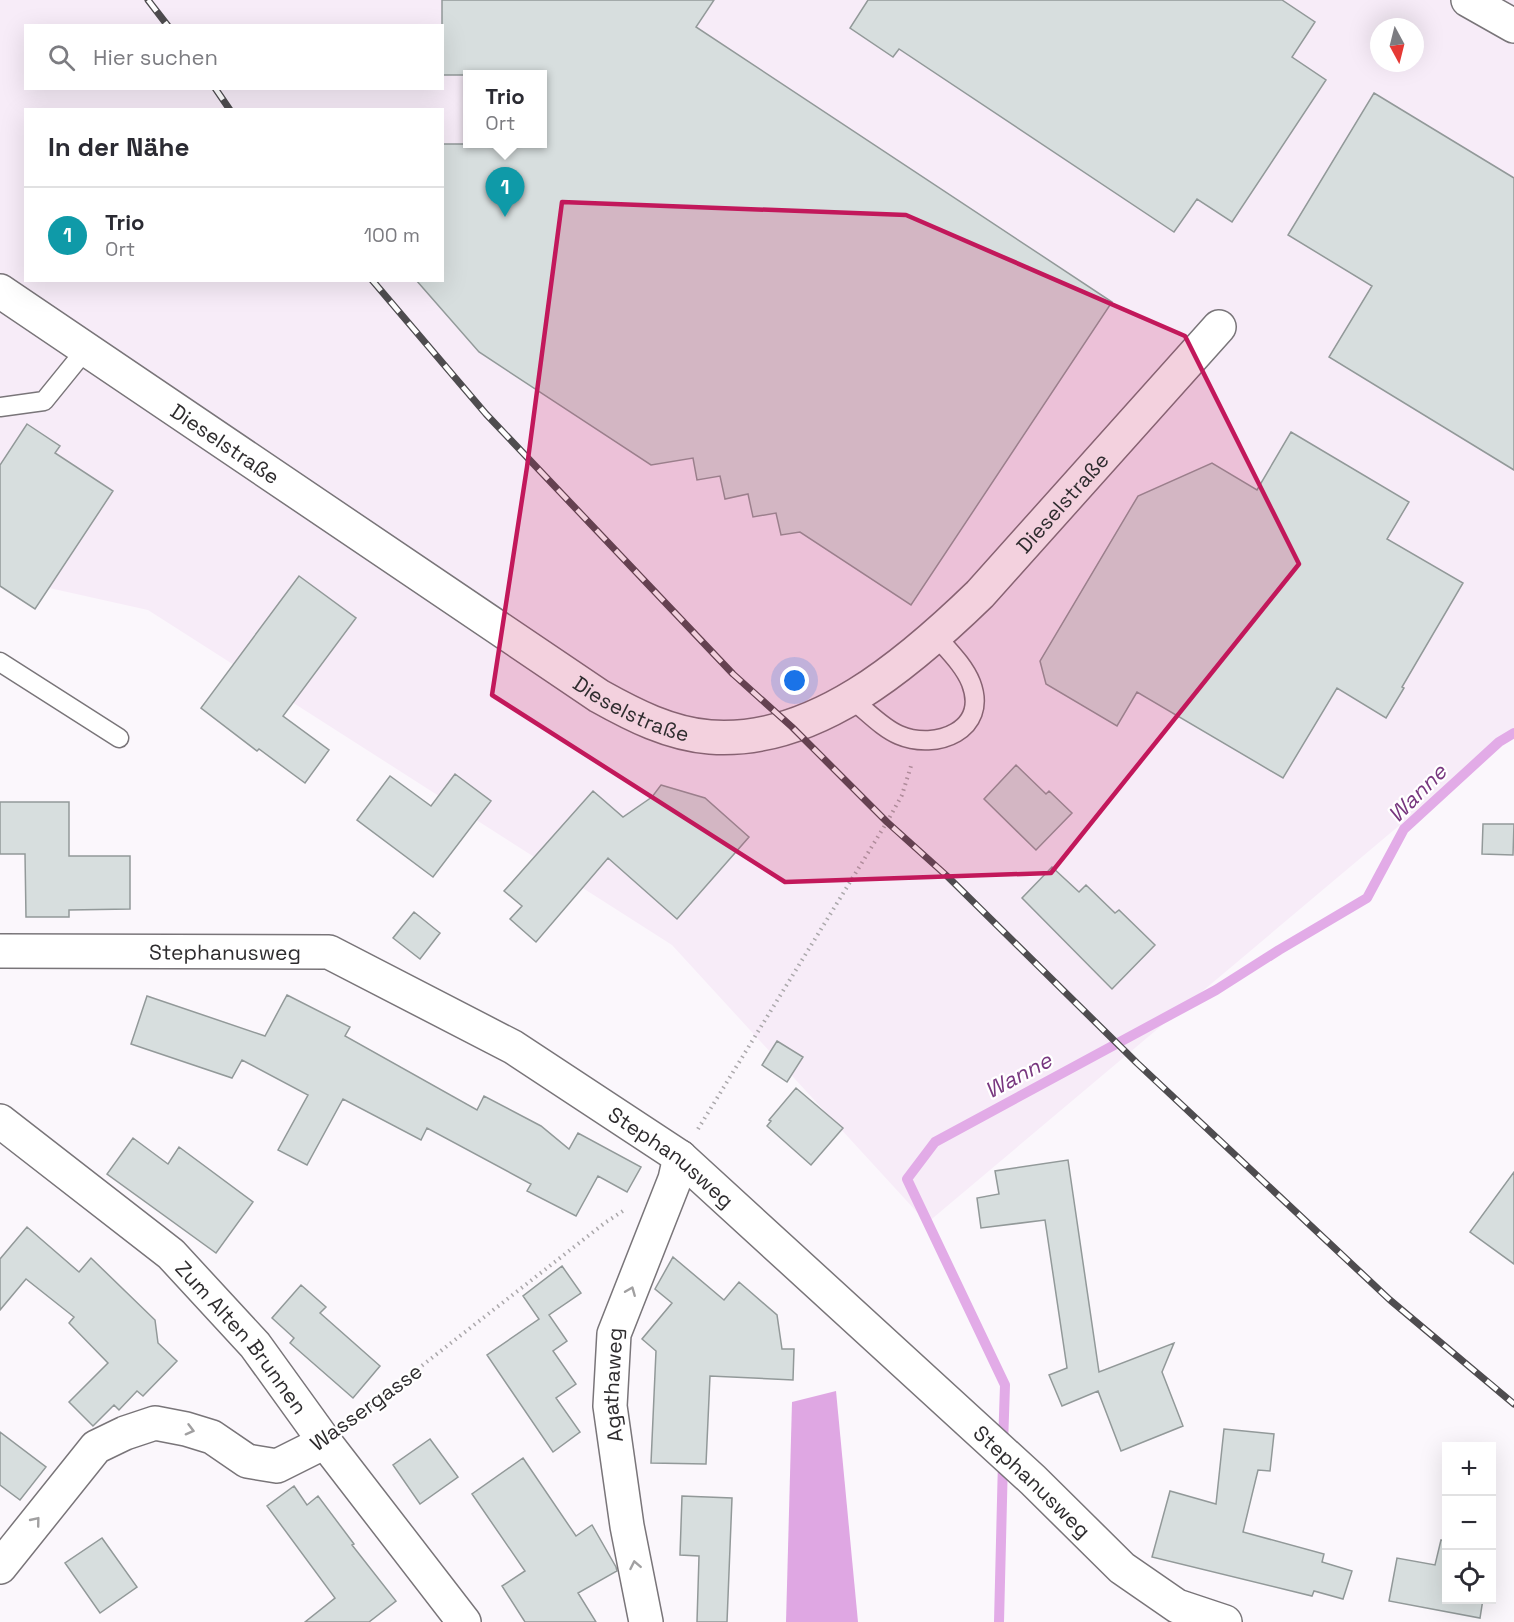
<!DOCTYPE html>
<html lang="de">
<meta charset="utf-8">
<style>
:root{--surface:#fff;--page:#f7f7f7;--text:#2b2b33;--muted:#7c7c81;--line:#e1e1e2;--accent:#0f766e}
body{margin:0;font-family:"Space Grotesk",sans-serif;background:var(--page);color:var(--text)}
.controls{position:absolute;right:18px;bottom:18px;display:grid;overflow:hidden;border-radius:0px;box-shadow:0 6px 24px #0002}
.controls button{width:54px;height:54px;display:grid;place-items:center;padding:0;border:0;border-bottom:2px solid var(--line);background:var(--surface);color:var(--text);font:30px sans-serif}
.compass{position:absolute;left:1370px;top:18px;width:54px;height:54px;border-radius:50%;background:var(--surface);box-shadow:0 6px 24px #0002;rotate:173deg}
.you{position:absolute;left:795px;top:681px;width:21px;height:21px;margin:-15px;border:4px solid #fff;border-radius:50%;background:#1a73e8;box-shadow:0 0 0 9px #1a73e833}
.badge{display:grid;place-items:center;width:39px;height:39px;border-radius:50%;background:var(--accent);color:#fff;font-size:20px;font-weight:700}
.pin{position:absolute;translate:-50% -50px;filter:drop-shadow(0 2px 3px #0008)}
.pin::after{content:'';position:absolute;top:32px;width:21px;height:18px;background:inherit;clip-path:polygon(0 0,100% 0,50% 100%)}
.popup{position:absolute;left:463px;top:70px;width:84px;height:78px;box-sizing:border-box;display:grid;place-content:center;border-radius:0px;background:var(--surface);filter:drop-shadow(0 2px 4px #0005);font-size:20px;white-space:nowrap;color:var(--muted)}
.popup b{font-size:22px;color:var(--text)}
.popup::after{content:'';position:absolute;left:50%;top:100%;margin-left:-12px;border:12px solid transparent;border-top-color:var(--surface)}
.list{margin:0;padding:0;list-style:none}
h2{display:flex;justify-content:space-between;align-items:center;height:78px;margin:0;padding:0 24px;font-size:26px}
h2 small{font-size:20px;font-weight:400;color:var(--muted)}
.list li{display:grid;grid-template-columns:39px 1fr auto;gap:18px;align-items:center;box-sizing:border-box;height:96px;padding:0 24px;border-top:2px solid var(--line)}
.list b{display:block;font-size:22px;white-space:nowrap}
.list p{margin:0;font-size:20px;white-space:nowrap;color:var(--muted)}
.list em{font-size:20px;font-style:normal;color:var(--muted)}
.icon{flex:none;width:33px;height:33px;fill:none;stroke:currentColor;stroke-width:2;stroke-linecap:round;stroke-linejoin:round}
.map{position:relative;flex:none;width:1514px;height:1622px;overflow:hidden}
.search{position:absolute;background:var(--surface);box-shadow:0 6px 24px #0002;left:24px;top:24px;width:420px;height:66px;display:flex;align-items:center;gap:15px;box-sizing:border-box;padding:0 21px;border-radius:0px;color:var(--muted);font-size:22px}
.panel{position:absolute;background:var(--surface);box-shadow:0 6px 24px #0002;left:24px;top:108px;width:420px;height:174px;border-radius:0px}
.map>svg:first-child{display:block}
.built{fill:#f7ecf8;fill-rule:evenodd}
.forest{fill:#dfa7e3}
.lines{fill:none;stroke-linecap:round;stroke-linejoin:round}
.stream{stroke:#e2abe7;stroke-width:10}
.building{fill:#d7dede;stroke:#929999;stroke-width:1.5}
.lane-casing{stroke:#797579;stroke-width:21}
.street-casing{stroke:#797579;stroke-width:36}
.secondary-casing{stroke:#797579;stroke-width:36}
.path{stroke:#aba8ab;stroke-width:4;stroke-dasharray:1.5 4.5;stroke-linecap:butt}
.lane{stroke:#fff;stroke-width:18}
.street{stroke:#fff;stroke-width:33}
.secondary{stroke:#fff;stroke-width:33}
.rail-casing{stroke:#4e4c4f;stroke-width:7}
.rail{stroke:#fff;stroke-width:4.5;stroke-dasharray:14;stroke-linecap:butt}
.oneway{stroke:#a1a0a1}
.marked{fill:#c2185b;fill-opacity:0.2;stroke:#c2185b;stroke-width:4.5;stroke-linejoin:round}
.labels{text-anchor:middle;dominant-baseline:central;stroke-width:4.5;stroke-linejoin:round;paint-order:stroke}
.street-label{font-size:21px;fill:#2e2c2e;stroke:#fff}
.water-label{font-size:22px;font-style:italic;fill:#78377f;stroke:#fff}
</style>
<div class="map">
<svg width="1514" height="1622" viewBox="0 0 1514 1622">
<rect width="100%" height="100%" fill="#fbf7fc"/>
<path class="built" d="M 0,0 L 1514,0 L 1514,729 L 927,1223 L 672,945 L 148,610 L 0,577 ZM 26,26 L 442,26 L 442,88 L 26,88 ZM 1379,27 L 1415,27 L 1415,63 L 1379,63 ZM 468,74 L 542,74 L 542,144 L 468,144 ZM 26,110 L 442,110 L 442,280 L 26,280 Z"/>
<path class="forest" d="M 836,1391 L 858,1622 L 786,1622 L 792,1402 Z"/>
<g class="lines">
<path class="stream" d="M 1003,1445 L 1005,1385 L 907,1179 L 935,1142 L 1216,990 L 1279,950 L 1367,898 L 1404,829 L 1499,742 L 1514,733
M 999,1622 L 1003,1460"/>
</g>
<path class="building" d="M 442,0 L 714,0 L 696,27 L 1112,302 L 911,605 L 800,532 L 781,535 L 776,513 L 753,517 L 748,494 L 725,499 L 720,476 L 697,480 L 693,458 L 651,465 L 479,352 L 416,280 L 442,280 L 442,144 L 543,144 L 543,75 L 442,75 Z
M 868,0 L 1282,0 L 1315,22 L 1292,57 L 1326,80 L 1232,222 L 1197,199 L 1174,232 L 899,49 L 893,57 L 850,28 Z
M 1374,93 L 1514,178 L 1514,470 L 1329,357 L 1372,286 L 1288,235 Z
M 27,424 L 60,446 L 55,453 L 113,491 L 35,609 L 0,586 L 0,465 Z
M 1291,432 L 1409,502 L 1387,539 L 1463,583 L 1402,687 L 1404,688 L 1386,718 L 1337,688 L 1283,778 L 1137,692 L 1117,726 L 1046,684 L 1040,661 L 1138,496 L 1212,463 L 1257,490 Z
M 299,576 L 356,618 L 283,716 L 329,750 L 305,783 L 259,749 L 257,751 L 201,708 Z
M 1016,765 L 1046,794 L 1049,791 L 1072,813 L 1036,850 L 984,799 Z
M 455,774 L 491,801 L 433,877 L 357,820 L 390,776 L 431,806 Z
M 661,785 L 705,798 L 749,837 L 677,919 L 608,858 L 536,942 L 510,919 L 522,906 L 504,891 L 593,791 L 623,817 L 652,797 Z
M 0,802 L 69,802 L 69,856 L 130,856 L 130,909 L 69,910 L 69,917 L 26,917 L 25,854 L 0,854 Z
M 1483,824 L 1514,824 L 1513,855 L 1482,854 Z
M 1052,867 L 1079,892 L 1086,885 L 1115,913 L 1119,910 L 1155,945 L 1112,989 L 1022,898 Z
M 414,912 L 440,933 L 420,959 L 393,938 Z
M 287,995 L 350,1027 L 345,1036 L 477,1110 L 484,1096 L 541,1126 L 569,1149 L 578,1133 L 641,1167 L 627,1192 L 598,1176 L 576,1216 L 527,1191 L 531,1184 L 427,1128 L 421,1140 L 343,1099 L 307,1165 L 278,1150 L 308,1095 L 242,1060 L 232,1078 L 131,1044 L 147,996 L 265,1036 Z
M 777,1041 L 803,1057 L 787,1082 L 762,1065 Z
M 796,1088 L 843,1128 L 811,1165 L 767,1126 L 771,1121 L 769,1120 Z
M 133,1138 L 168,1164 L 179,1147 L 253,1202 L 216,1253 L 107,1174 Z
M 1068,1160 L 1099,1372 L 1174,1343 L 1162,1372 L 1183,1426 L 1121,1451 L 1098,1391 L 1062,1406 L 1049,1375 L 1067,1368 L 1045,1220 L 981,1228 L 977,1198 L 999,1194 L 995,1171 Z
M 1514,1172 L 1514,1264 L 1470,1232 Z
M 27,1227 L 79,1272 L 91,1258 L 155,1320 L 158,1343 L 177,1361 L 143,1396 L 137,1391 L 119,1410 L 114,1405 L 93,1426 L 69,1402 L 108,1363 L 69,1323 L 74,1317 L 26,1279 L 0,1310 L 0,1259 Z
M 673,1257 L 724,1300 L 739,1282 L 777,1315 L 782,1349 L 794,1349 L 793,1380 L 710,1376 L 706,1464 L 651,1463 L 656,1351 L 642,1339 L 672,1303 L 655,1289 Z
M 562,1266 L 581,1293 L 549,1315 L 567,1341 L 553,1351 L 576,1384 L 556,1398 L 580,1432 L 553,1452 L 487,1355 L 539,1319 L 523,1296 Z
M 301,1285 L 326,1307 L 320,1313 L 380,1366 L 353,1398 L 290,1343 L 294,1338 L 272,1318 Z
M 1224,1429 L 1274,1434 L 1270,1471 L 1258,1470 L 1243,1532 L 1324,1554 L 1322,1562 L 1352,1571 L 1343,1599 L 1314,1591 L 1312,1596 L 1152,1557 L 1170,1491 L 1216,1504 Z
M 0,1432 L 46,1467 L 20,1500 L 0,1485 Z
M 430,1439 L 458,1477 L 420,1504 L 393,1465 Z
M 523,1458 L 576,1536 L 592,1525 L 616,1567 L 617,1571 L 578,1593 L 596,1622 L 525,1622 L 502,1586 L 525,1571 L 472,1494 Z
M 294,1486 L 307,1505 L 318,1496 L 354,1544 L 352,1545 L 396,1601 L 369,1622 L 305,1622 L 335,1598 L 267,1506 Z
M 682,1496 L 732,1498 L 727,1622 L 697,1622 L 699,1556 L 680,1555 Z
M 102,1538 L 137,1587 L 100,1613 L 65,1563 Z
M 1441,1540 L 1446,1541 L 1446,1599 L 1483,1599 L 1480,1618 L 1389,1601 L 1397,1558 L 1435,1565 Z"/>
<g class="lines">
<g class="lane-casing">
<path id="lane" d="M 0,407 L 44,401 L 87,348
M 0,662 L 119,738
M 851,699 C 866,710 882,728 899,735 C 936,751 989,730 971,683 C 964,665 947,649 935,635"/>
</g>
<g class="street-casing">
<g id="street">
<path id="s1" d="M 0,291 L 599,696 C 633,715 670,734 710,737 C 814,745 909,663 980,594 L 1219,327"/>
<path id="s2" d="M 0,951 L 329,952 L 513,1047 L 680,1157 L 1033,1480 L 1122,1568 L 1177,1606 L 1225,1622"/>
<path id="s3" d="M 0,1121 L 171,1254 L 255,1345 L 325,1442 L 464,1622"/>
<path d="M 0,1567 L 96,1447 L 125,1433 L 155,1423 L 186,1429 L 212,1437 L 247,1461 L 277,1466 L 325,1442"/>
<path id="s4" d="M 646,1622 L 627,1526 L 610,1406 L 614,1334 L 675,1179 L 680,1157"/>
</g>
</g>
<g class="secondary-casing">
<path id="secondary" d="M 1468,0 L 1514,26"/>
</g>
<path class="path" d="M 698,1129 L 887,822 L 902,795 L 911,766
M 351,1421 L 606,1222 L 623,1211"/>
<use href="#lane" class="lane"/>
<use href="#street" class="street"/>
<use href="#secondary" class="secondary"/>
<g class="rail-casing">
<path id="rail" d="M 148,0 L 168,26
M 215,88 L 230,110
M 372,280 L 486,414 L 733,674 L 792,727 L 887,822 L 947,876 L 1137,1063 L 1390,1300 L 1514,1404"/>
</g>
<use href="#rail" class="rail"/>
</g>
<defs><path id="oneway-chevron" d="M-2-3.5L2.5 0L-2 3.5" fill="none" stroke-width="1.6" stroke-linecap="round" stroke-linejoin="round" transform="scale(1.5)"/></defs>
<g class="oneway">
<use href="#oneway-chevron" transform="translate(631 1291) rotate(-68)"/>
<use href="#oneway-chevron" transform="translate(190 1430) rotate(15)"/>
<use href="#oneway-chevron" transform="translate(36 1521) rotate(-51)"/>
<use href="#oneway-chevron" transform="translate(635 1565) rotate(-101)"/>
</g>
<path class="marked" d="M 562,202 L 906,215 L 1185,336 L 1299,564 L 1051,873 L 785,882 L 492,695 L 527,467 Z"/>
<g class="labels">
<g class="street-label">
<text stroke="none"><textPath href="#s1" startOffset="272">Dieselstraße</textPath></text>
<text stroke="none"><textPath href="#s1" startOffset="1280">Dieselstraße</textPath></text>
<text stroke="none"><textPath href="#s1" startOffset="758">Dieselstraße</textPath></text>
<text stroke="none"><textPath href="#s2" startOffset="225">Stephanusweg</textPath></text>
<text stroke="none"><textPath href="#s2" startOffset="729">Stephanusweg</textPath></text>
<text stroke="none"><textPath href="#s3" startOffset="326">Zum Alten Brunnen</textPath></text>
<text stroke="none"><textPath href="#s4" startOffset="240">Agathaweg</textPath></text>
<text transform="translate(366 1407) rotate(-36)">Wassergasse</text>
<text stroke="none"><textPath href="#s2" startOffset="1215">Stephanusweg</textPath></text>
</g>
<g class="water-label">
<text transform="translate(1417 793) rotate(-45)">Wanne</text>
<text transform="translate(1018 1075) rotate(-28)">Wanne</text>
</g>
</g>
</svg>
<div class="controls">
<button>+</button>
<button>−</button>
<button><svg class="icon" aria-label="locate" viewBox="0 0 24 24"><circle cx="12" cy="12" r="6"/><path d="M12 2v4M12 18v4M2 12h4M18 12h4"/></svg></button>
</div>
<svg class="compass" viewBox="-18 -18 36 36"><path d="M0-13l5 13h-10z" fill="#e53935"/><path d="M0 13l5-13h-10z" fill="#7c7c81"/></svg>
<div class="you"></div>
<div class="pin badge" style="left:505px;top:217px;background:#0f9aa8">1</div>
<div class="popup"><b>Trio</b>Ort</div>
<div class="search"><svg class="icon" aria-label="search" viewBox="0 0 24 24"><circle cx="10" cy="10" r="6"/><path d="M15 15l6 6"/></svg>Hier suchen</div>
<section class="panel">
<h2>In der Nähe<small></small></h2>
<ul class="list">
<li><span class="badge" style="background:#0f9aa8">1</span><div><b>Trio</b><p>Ort</p></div><em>100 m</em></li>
</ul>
</section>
</div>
